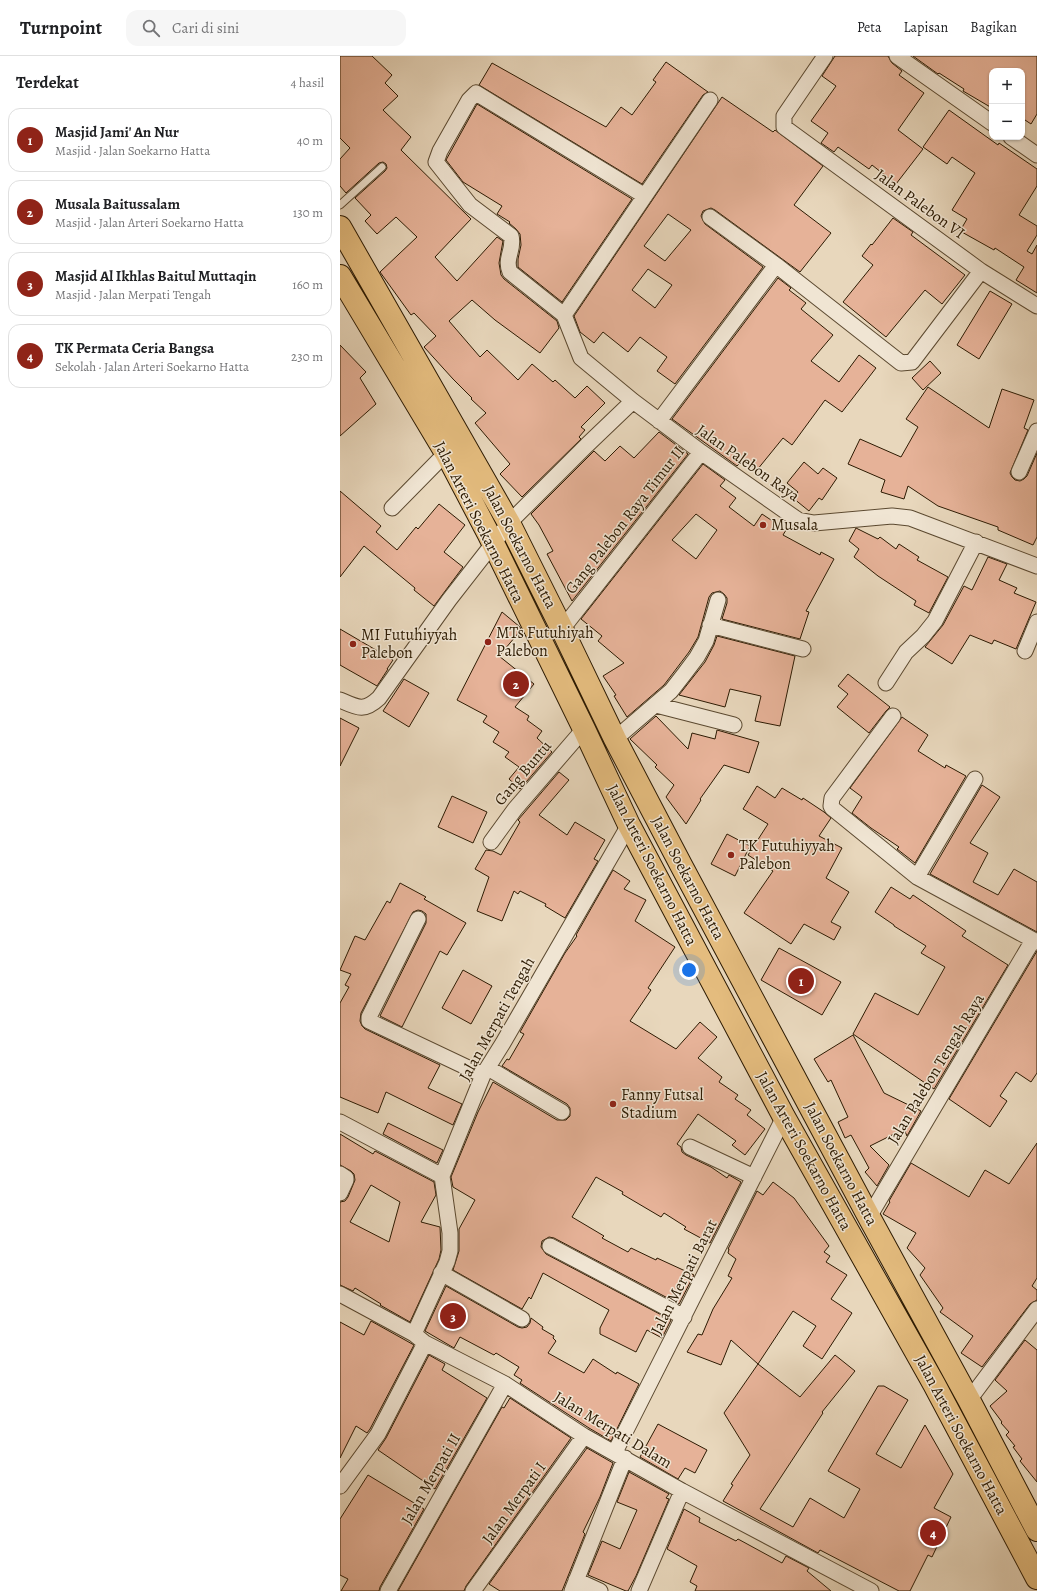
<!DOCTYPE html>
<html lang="id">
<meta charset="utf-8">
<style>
:root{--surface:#fff;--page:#f6f6f6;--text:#202124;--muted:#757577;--line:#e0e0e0;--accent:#8f2418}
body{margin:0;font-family:Alegreya,serif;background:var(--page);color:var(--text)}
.controls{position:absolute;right:12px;top:12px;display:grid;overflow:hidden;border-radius:8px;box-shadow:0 1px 3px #0004}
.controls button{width:36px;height:36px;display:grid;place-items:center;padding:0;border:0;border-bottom:1px solid var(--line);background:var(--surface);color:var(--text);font:20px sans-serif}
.you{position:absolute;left:349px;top:914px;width:14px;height:14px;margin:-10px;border:3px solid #fff;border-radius:50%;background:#1a73e8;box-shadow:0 0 0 6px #1a73e833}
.badge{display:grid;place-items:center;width:26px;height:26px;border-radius:50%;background:var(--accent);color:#fff;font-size:13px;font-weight:700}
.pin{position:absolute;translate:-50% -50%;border:2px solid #fff;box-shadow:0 1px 4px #0006}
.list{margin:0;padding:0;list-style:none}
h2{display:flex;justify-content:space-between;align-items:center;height:52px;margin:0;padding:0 16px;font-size:17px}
h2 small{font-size:13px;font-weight:400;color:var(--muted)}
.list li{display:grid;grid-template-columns:26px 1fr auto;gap:12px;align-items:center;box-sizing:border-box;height:64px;margin:0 8px 8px;padding:0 8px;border:1px solid var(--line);border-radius:12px}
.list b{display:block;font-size:15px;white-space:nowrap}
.list p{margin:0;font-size:13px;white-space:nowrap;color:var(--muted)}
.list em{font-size:13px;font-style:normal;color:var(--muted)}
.icon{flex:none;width:22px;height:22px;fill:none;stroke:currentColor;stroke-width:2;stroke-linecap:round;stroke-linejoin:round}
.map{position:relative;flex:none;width:697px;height:1535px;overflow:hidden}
header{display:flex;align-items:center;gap:24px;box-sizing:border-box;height:56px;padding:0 20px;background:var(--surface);border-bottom:1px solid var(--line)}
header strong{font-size:19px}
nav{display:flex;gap:22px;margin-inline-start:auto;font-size:14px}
.search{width:280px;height:36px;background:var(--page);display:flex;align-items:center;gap:10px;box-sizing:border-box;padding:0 14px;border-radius:12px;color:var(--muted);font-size:15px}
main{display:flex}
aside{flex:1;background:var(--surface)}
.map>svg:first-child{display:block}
.building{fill:#e6b298;stroke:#2c1a02;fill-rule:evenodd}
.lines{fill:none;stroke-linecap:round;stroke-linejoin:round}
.service-casing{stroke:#5b4930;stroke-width:9}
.minor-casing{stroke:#5b4930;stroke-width:17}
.primary-casing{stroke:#2c1a02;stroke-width:24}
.service{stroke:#f0e5d3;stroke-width:7}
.minor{stroke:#f0e5d3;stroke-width:15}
.primary{stroke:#e4bc7e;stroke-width:22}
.poi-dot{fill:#8f2418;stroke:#f0e5d3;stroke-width:1.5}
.labels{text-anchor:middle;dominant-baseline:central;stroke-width:3;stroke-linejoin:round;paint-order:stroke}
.street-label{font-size:16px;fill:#2c1a02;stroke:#f0e5d3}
.poi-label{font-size:16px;fill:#2c1a02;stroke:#f0e5d3;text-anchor:start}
</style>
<header>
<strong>Turnpoint</strong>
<div class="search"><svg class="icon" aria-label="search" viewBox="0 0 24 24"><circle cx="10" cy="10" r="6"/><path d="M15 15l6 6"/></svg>Cari di sini</div>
<nav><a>Peta</a><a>Lapisan</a><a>Bagikan</a></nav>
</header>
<main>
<aside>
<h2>Terdekat<small>4 hasil</small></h2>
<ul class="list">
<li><span class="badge">1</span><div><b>Masjid Jami' An Nur</b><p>Masjid · Jalan Soekarno Hatta</p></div><em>40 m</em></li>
<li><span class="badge">2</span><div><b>Musala Baitussalam</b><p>Masjid · Jalan Arteri Soekarno Hatta</p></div><em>130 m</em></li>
<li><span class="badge">3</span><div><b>Masjid Al Ikhlas Baitul Muttaqin</b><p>Masjid · Jalan Merpati Tengah</p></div><em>160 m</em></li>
<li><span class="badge">4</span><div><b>TK Permata Ceria Bangsa</b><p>Sekolah · Jalan Arteri Soekarno Hatta</p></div><em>230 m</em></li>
</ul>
</aside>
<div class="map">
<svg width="697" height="1535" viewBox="0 0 697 1535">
<rect width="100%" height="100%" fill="#e8d7bc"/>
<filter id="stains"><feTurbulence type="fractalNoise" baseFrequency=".005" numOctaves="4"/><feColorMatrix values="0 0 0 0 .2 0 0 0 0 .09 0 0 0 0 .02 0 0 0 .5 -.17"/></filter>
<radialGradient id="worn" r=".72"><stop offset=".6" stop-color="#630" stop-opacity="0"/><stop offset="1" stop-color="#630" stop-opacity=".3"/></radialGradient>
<path class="building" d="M 0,0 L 32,0 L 52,19 L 45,27 L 58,40 L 43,54 L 71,81 L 61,94 L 131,163 L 95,201 L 117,225 L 157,181 L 163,185 L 159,207 L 161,219 L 164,223 L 217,265 L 219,272 L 200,297 L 155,264 L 132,244 L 109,265 L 140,301 L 147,294 L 178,324 L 192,308 L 213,326 L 215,324 L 235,342 L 247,330 L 265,347 L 241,371 L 245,374 L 239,381 L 241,383 L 182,441 L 160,418 L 170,408 L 135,367 L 146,357 L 131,343 L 132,342 L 113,323 L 84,291 L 96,280 L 74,257 L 71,259 L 40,216 L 77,181 L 56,161 L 37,178 L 25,165 L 31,159 L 15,142 L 45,115 L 47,112 L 46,108 L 43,106 L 39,107 L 6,137 L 0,130 L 0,103 L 10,92 L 0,82 Z
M 495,0 L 548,0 L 552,7 L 562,15 L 559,19 L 584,37 L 558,74 L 583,93 L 556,128 L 532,109 L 529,113 L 498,91 L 494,96 L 481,87 L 488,77 L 471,65 L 496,30 L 482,20 Z
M 573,0 L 697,0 L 697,58 L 691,68 L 682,62 L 682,15 L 652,15 L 652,52 L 623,35 L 624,33 L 599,17 L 598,18 Z
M 326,6 L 368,36 L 363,39 L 302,128 L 139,29 L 152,7 L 266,71 L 281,51 L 292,59 L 316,26 L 313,24 Z
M 382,41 L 433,76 L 435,74 L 483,110 L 454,149 L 491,177 L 460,216 L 375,154 L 371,152 L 363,155 L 361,160 L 365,168 L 423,211 L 335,328 L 317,315 L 327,301 L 300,281 L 288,296 L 263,276 L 254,287 L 240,276 L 234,260 ZM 328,158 L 351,174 L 325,205 L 304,190 ZM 308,213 L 332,229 L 315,252 L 292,234 Z
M 137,48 L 292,143 L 222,246 L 178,211 L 178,203 L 181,189 L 180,178 L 176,173 L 169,167 L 170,166 L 157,158 L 162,150 L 123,126 L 106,104 Z
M 609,54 L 658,89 L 659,87 L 697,113 L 697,130 L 679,159 L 697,170 L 697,179 L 687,195 L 692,198 L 697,189 L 697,237 L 676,224 L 684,211 L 655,192 L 654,194 L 620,175 L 627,163 L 612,154 L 635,117 L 612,101 L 607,108 L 583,91 Z
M 553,162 L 573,176 L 571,179 L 625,219 L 602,248 L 585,234 L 546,281 L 503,246 L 533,209 L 522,200 L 531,188 L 532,189 Z
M 438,222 L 451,232 L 449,234 L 466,247 L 461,253 L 493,279 L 471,305 L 499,326 L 519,299 L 536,312 L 502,356 L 485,344 L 452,389 L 443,382 L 417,414 L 404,403 L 397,410 L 332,363 Z
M 650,235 L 672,248 L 639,303 L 617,289 Z
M 0,289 L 26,316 L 20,322 L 36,348 L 0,380 Z
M 590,305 L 601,317 L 583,334 L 572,322 Z
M 588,331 L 649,372 L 662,333 L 694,344 L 684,372 L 688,374 L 670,417 L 672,421 L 675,424 L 680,425 L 684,423 L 687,420 L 697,397 L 697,481 L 693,489 L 658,474 L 658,471 L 598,450 L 568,430 L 564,443 L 541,436 L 545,424 L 508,408 L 520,383 L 561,401 L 578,371 L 566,363 Z
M 319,376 L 348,398 L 232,545 L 207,498 L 213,495 L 199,469 L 191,458 L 254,395 L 265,405 L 280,390 L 294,402 Z
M 464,406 L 478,418 L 483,412 L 497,422 L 482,444 L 479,442 L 469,455 L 453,442 L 458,436 L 447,427 Z
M 363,408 L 385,424 L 380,430 L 396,442 L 389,451 L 414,470 L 422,458 L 446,474 L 443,479 L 480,499 L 481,496 L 494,503 L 466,555 L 469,556 L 460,583 L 382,563 L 387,547 L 387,542 L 384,538 L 380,535 L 372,537 L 369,541 L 358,581 L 349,596 L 324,629 L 287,661 L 274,640 L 276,639 L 263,620 L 284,607 L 258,585 L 262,580 L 241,563 ZM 356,458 L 377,474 L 356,503 L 332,484 Z
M 0,435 L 41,470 L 36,476 L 57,494 L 76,471 L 78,473 L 99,448 L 125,469 L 104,496 L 123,511 L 94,550 L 74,534 L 75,532 L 24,490 L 0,521 Z
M 516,472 L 538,483 L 540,481 L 556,493 L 559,488 L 579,501 L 577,504 L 608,521 L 589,557 L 574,549 L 576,545 L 538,520 L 514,501 L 519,493 L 509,485 Z
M 648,501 L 667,508 L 659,524 L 677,532 L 674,537 L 696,546 L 676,593 L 654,584 L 652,588 L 630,579 L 612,608 L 585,591 L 603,569 L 624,530 L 632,534 Z
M 162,556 L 180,571 L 181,574 L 159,600 L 194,628 L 175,651 L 189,660 L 187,664 L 202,675 L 197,682 L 212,696 L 180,733 L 169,723 L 179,711 L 165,701 L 169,696 L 153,686 L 159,676 L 143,666 L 147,660 L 117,644 Z
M 0,573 L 53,604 L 47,613 L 48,613 L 37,630 L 0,609 Z
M 377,580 L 455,600 L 440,670 L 415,665 L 421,640 L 390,633 L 385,651 L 339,639 L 365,606 L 374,589 Z
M 508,618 L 550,651 L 546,655 L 529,677 L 497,651 L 508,638 L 498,630 Z
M 64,623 L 89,637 L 69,671 L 43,655 Z
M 316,660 L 348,693 L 352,677 L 375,683 L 377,674 L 419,686 L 409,717 L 384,709 L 360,743 L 361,744 L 346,768 L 326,741 L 334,729 L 315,711 L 317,709 L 290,683 Z
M 562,661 L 588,679 L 578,695 L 605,712 L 606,709 L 626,720 L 575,807 L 557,793 L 559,791 L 531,772 L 512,757 L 522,741 L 510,732 Z
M 0,662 L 19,672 L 0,710 Z
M 219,716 L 229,724 L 199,759 L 227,779 L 235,766 L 265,784 L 254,803 L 258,805 L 225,862 L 205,850 L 206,848 L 180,835 L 178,838 L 174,835 L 162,865 L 137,855 L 149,821 L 135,813 L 146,794 L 153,795 L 161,799 L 180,766 L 178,764 Z
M 642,729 L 660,741 L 630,787 L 648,797 L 633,826 L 658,839 L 674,813 L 697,826 L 697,876 L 590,818 Z
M 417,730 L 435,742 L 442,732 L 462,744 L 463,742 L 484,756 L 491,762 L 479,780 L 502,792 L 486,822 L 509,836 L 491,866 L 501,871 L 494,884 L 464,868 L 451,888 L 404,857 L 433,815 L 408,799 L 428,768 L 403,753 Z
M 112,740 L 147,756 L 133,787 L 98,771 Z
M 387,778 L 410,790 L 395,820 L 371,808 Z
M 273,814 L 290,825 L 284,833 L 306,844 L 295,865 L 335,891 L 308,932 L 311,934 L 290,965 L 336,993 L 360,966 L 377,981 L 358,1002 L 382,1021 L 379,1026 L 398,1039 L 395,1043 L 411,1054 L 407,1059 L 425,1073 L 405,1099 L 392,1089 L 396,1085 L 358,1058 L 337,1088 L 341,1091 L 342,1096 L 346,1099 L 371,1111 L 387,1122 L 389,1119 L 401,1126 L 370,1187 L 344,1173 L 346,1171 L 324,1157 L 321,1161 L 282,1138 L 283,1136 L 256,1121 L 232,1161 L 264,1180 L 262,1182 L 288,1196 L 291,1192 L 316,1204 L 317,1202 L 354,1219 L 339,1248 L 214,1182 L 209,1181 L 202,1185 L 201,1191 L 206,1198 L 331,1264 L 322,1282 L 307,1274 L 296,1296 L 260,1278 L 260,1272 L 269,1254 L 203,1217 L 191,1243 L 189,1241 L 182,1253 L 113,1214 L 119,1195 L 119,1173 L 135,1144 L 113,1131 L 111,1121 L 138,1056 L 153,1026 L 217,1064 L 226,1064 L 230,1060 L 230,1052 L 227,1048 L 162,1010 L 167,1003 L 169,1004 L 184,978 L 180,976 L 225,897 L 237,880 L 236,879 Z
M 60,827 L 86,841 L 84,843 L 126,867 L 107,899 L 100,895 L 62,971 L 40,960 L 86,867 L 86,858 L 82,855 L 78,854 L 73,856 L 21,957 L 20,965 L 22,970 L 25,973 L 100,1009 L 88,1032 L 122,1048 L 113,1069 L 46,1036 L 38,1057 L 0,1041 L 0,947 L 9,931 L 5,929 L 11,918 L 0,914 L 15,880 L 25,884 L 47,845 L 50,847 Z
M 551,831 L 570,843 L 573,839 L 626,875 L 622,880 L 668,909 L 594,1033 L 513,978 L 535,937 L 578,959 L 605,911 L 581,897 L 586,890 L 554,870 L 554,869 L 535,856 Z
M 439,892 L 501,926 L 482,959 L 421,924 Z
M 697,895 L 697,1017 L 691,1026 L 676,1016 L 660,1040 L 667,1045 L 650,1071 L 609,1043 Z
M 123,914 L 152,930 L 131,968 L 102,952 Z
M 513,979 L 544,1037 L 581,1055 L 567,1080 L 564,1073 L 530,1090 L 549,1109 L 537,1130 L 525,1116 L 529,1112 L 511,1079 L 505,1082 L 498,1066 L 508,1061 L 491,1024 L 488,1026 L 474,1003 Z
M 48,1067 L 103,1094 L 97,1107 L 43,1078 Z
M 0,1078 L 33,1098 L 35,1095 L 94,1126 L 96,1139 L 81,1166 L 100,1171 L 101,1194 L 99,1203 L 70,1266 L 40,1249 L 41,1248 L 15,1232 L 13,1235 L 0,1229 L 0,1146 L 5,1145 L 8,1141 L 15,1124 L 14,1118 L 11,1115 L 0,1109 ZM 31,1129 L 60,1146 L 49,1186 L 10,1166 Z
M 697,1087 L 697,1222 L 692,1230 L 697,1234 L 697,1244 L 690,1248 L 642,1311 L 621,1297 L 633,1280 L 600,1256 L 603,1252 L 580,1219 L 585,1212 L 567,1192 L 576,1177 L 543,1158 L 550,1146 L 549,1145 L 571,1107 L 629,1141 L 645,1114 L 669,1128 Z
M 433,1126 L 454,1142 L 489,1190 L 484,1196 L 490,1200 L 486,1206 L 507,1219 L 491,1243 L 512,1257 L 482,1303 L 463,1290 L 476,1270 L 453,1255 L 418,1308 L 391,1284 L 381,1309 L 347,1296 L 358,1278 L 362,1279 L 373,1253 L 392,1222 L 388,1220 L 396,1203 L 388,1197 L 389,1193 L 388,1193 L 417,1135 L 423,1139 Z
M 106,1230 L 178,1271 L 182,1272 L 187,1271 L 190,1267 L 191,1262 L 203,1271 L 202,1273 L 214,1280 L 213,1282 L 216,1285 L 208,1297 L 244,1317 L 253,1303 L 276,1318 L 277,1316 L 299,1328 L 271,1385 L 249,1372 L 180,1327 L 182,1324 L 174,1319 L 179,1311 L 156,1297 L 154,1299 L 120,1281 L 114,1292 L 85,1275 Z
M 31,1265 L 74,1289 L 30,1373 L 27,1377 L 16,1370 L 0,1402 L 0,1266 L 24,1279 Z
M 685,1284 L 697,1294 L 697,1426 L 680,1405 L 682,1403 L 673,1391 L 675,1390 L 666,1379 L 669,1376 L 661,1367 L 662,1366 L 650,1350 L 667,1335 L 655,1324 Z
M 89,1299 L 105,1308 L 102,1314 L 147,1342 L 95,1433 L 38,1394 L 46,1382 Z
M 495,1299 L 515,1315 L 482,1356 L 483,1357 L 420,1453 L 453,1471 L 470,1442 L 504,1462 L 520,1433 L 488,1415 L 538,1330 L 544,1330 L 568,1344 L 536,1398 L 561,1412 L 585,1369 L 613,1418 L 594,1452 L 611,1461 L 592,1501 L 588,1499 L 570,1535 L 559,1535 L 480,1494 L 478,1497 L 383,1445 L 393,1429 L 391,1428 L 410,1399 L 384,1357 L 418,1308 L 460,1341 Z
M 170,1342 L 231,1382 L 126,1530 L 124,1535 L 58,1535 L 162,1351 L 164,1352 Z
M 318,1368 L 367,1394 L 355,1417 L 345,1412 L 338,1423 L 300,1401 Z
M 247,1392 L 273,1407 L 260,1441 L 243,1476 L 245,1478 L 222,1535 L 160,1535 L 149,1528 Z
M 289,1416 L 329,1438 L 326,1442 L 329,1443 L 296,1520 L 288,1535 L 286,1535 L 248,1519 L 262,1485 L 280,1493 L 297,1454 L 277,1446 Z
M 28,1419 L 84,1453 L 40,1531 L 39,1535 L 1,1535 L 8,1523 L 0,1519 L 0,1463 Z
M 344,1453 L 360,1462 L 359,1466 L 396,1485 L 398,1483 L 442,1507 L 446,1500 L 469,1512 L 467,1515 L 491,1535 L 355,1535 L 357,1530 L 350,1526 L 357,1510 L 327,1493 Z"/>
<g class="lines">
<g class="service-casing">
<path id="service" d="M 0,149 L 42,111"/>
</g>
<g class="minor-casing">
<path id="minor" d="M 485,0 L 444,60 L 444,71 L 641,215 L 697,250
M 557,0 L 652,67
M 671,81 L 697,99
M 305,140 L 136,37 L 129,44 L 100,95 L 96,106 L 130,149 L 171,180 C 175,193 164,202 170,216 L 224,259 L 241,302 L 293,345 L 361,396 L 458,464 L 474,467 L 552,460 L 570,462 L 697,510
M 370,161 L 436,209 L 561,307 L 572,306 L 641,215
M 224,259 L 370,44
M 319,365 L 436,209
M 679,416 L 697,375
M 52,452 L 106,397
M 370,569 L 463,593
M 222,573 L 361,396
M 685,595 L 697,566
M 546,627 L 566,596 L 583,580 L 595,565 L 636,486
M 0,644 C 18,652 24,656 39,642 L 109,544 L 169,467 L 247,389 L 293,345
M 316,649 L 394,669
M 553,660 L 492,742 L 491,750 L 492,752 L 577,821 L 697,886
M 275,683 L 331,635 L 345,617 L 357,601 L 366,585 L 378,544
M 151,786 L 175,753 L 244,673
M 577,821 L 635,723
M 78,863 L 29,961 L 29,965 L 143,1019
M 148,1012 L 222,1056
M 0,1066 L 102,1120
M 350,1091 L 414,1121
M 0,1118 L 6,1122 L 6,1124 L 0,1137
M 529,1161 L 693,884
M 210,1190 L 344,1261
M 101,1217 L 182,1263
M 0,1238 L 74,1278 L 85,1287 L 165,1328 L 244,1380 L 342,1435 L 531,1535
M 74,1278 L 107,1206 L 110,1195 L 110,1177 L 102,1120 L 143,1019 L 163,987 L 289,769
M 629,1344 L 697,1253
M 275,1396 L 444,1061
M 0,1430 L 38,1378 L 85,1287
M 236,1524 L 260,1535
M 48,1535 L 165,1328
M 133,1535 L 244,1380
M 232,1535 L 285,1402
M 299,1535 L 342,1435"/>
</g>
<g class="primary-casing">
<path id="primary" d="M 0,171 L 169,467 L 222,573 L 275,683 L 341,809 L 529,1161 L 629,1344 L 697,1474
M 0,220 L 106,397 L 149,479 L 244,673 L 289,769 L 444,1061 L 594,1328 L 697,1522"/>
</g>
<use href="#service" class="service"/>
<use href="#minor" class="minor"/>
<use href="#primary" class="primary"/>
</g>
<g class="poi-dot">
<circle cx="423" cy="469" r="4"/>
<circle cx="148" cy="586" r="4"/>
<circle cx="13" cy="588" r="4"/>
<circle cx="391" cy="799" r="4"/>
<circle cx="273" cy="1048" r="4"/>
</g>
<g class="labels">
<g class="street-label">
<text transform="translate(580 148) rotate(36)">Jalan Palebon VI</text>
<text transform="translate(408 407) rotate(35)">Jalan Palebon Raya</text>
<text transform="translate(285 464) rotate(-52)">Gang Palebon Raya Timur II</text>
<text transform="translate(139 466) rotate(63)">Jalan Arteri Soekarno Hatta</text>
<text transform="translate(180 491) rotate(62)">Jalan Soekarno Hatta</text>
<text transform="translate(183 717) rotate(-50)">Gang Buntu</text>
<text transform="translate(312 809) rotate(63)">Jalan Arteri Soekarno Hatta</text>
<text transform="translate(348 822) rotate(62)">Jalan Soekarno Hatta</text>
<text transform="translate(157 963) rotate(-61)">Jalan Merpati Tengah</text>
<text transform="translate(596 1013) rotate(-59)">Jalan Palebon Tengah Raya</text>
<text transform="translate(464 1095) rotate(61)">Jalan Arteri Soekarno Hatta</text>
<text transform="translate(501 1108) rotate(62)">Jalan Soekarno Hatta</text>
<text transform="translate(344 1221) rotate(-63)">Jalan Merpati Barat</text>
<text transform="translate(273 1374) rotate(31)">Jalan Merpati Dalam</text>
<text transform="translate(621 1379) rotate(62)">Jalan Arteri Soekarno Hatta</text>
<text transform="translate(91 1423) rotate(-60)">Jalan Merpati II</text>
<text transform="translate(174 1447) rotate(-54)">Jalan Merpati I</text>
</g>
<g class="poi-label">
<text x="431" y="469">Musala</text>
<text x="156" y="577">MTs Futuhiyah<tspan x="156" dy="18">Palebon</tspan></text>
<text x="21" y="579">MI Futuhiyyah<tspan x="21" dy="18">Palebon</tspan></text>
<text x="399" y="790">TK Futuhiyyah<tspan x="399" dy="18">Palebon</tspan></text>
<text x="281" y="1039">Fanny Futsal<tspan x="281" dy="18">Stadium</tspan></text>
</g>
</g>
<rect width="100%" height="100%" filter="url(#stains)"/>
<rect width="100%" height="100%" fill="url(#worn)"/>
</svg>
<div class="controls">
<button>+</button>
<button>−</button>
</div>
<div class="you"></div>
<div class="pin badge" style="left:461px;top:925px">1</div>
<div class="pin badge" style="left:176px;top:628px">2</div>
<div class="pin badge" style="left:113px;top:1260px">3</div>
<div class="pin badge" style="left:593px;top:1477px">4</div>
</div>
</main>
